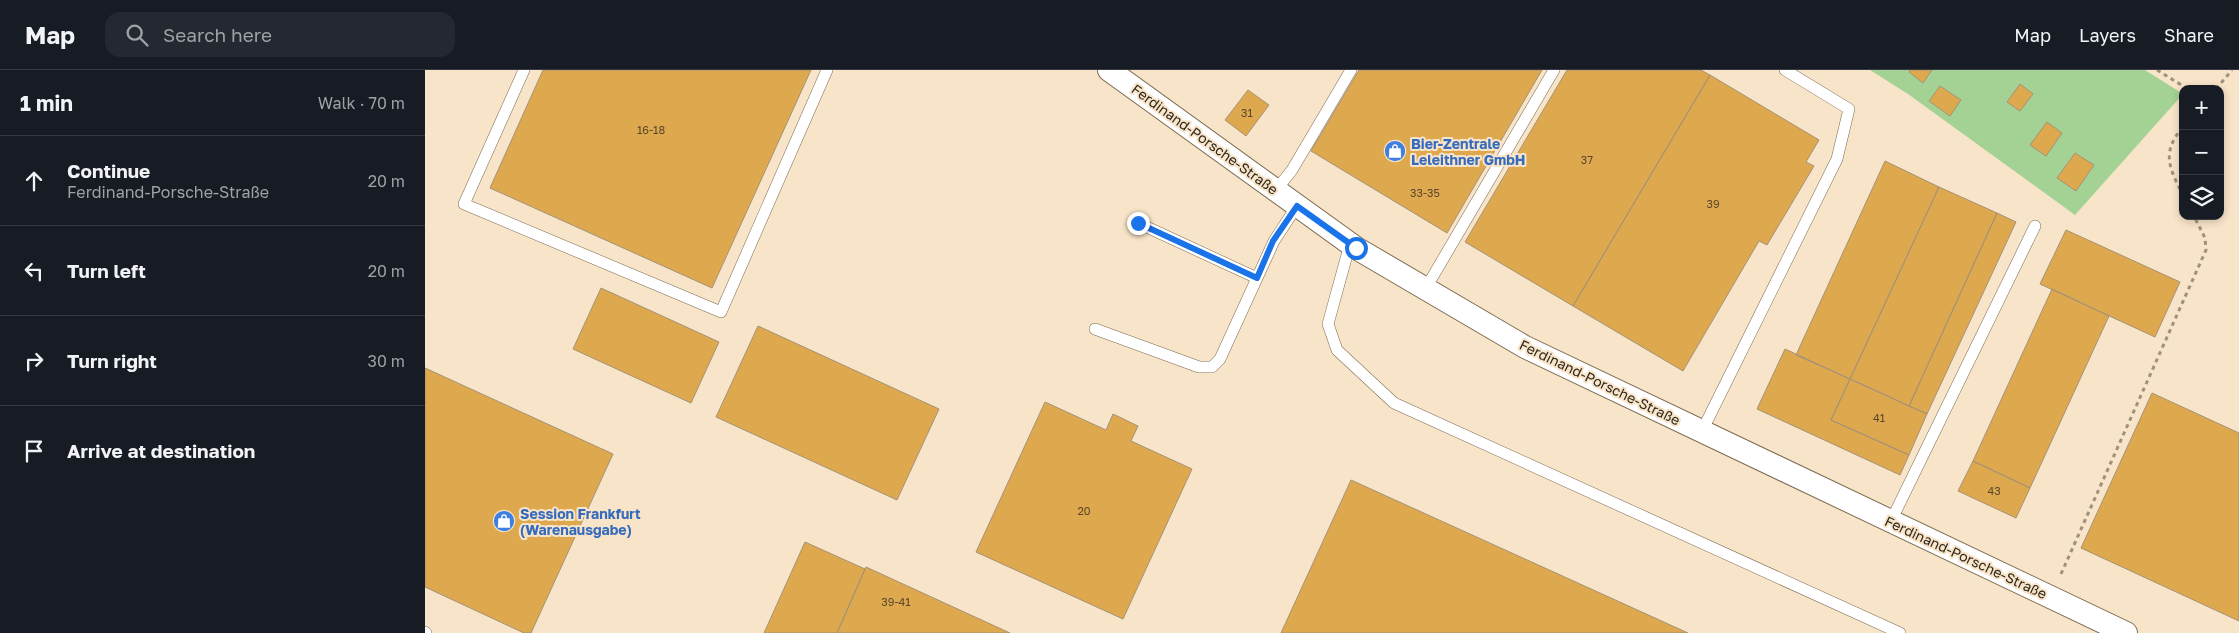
<!DOCTYPE html>
<meta charset="utf-8">
<style>
:root{--surface:#171b24;--page:#242831;--text:#f1f3f6;--muted:#9ea1a6;--line:#363941}
body{margin:0;font-family:"Golos Text",sans-serif;background:var(--page);color:var(--text)}
.controls{position:absolute;right:15px;top:15px;display:grid;overflow:hidden;border-radius:10px;box-shadow:0 2px 8px #0003}
.controls button{width:45px;height:45px;display:grid;place-items:center;padding:0;border:0;border-bottom:1px solid var(--line);background:var(--surface);color:var(--text);font:25px sans-serif}
.stop{position:absolute;width:15px;height:15px;margin:-11px;border:4px solid #1a73e8;border-radius:50%;background:#fff}
.stop.end{background:#1a73e8;border-color:#fff;box-shadow:0 1px 5px #0008}
.list{margin:0;padding:0;list-style:none}
h2{display:flex;justify-content:space-between;align-items:center;height:65px;margin:0;padding:0 20px;font-size:21px}
h2 small{font-size:16px;font-weight:400;color:var(--muted)}
.list li{display:grid;grid-template-columns:32px 1fr auto;gap:15px;align-items:center;box-sizing:border-box;height:90px;padding:0 20px;border-top:1px solid var(--line)}
.list b{display:block;font-size:19px;white-space:nowrap}
.list p{margin:0;font-size:16px;white-space:nowrap;color:var(--muted)}
.list em{font-size:16px;font-style:normal;color:var(--muted)}
.icon{flex:none;width:28px;height:28px;fill:none;stroke:currentColor;stroke-width:2;stroke-linecap:round;stroke-linejoin:round}
.map{position:relative;flex:none;width:1814px;height:563px;overflow:hidden}
header{display:flex;align-items:center;gap:30px;box-sizing:border-box;height:70px;padding:0 25px;background:var(--surface);border-bottom:1px solid var(--line)}
header strong{font-size:24px}
nav{display:flex;gap:28px;margin-inline-start:auto;font-size:18px}
.search{width:350px;height:45px;background:var(--page);display:flex;align-items:center;gap:12px;box-sizing:border-box;padding:0 18px;border-radius:15px;color:var(--muted);font-size:19px}
main{display:flex}
aside{flex:1;background:var(--surface)}
.map>svg:first-child{display:block}
.green{fill:#a4d295}
.building{fill:#dea84f;stroke:#a49277}
.lines{fill:none;stroke-linecap:round;stroke-linejoin:round}
.service-casing{stroke:#7c6b52;stroke-width:12}
.minor-casing{stroke:#7c6b52;stroke-width:24}
.path{stroke:#9f917d;stroke-width:3;stroke-dasharray:4 4;stroke-linecap:butt}
.service{stroke:#fff;stroke-width:11}
.minor{stroke:#fff;stroke-width:22}
.route{stroke:#1a73e8;stroke-width:6}
.labels{text-anchor:middle;dominant-baseline:central;stroke-width:4;stroke-linejoin:round;paint-order:stroke}
.number-label{font-size:11px;fill:#5b482a}
.street-label{font-size:14px;fill:#2f281d;stroke:#f8e4c8}
.shop-label{font-size:14px;font-weight:bold;fill:#366cbe;stroke:#f8e4c8;text-anchor:start}
</style>
<header>
<strong>Map</strong>
<div class="search"><svg class="icon" aria-label="search" viewBox="0 0 24 24"><circle cx="10" cy="10" r="6"/><path d="M15 15l6 6"/></svg>Search here</div>
<nav><a>Map</a><a>Layers</a><a>Share</a></nav>
</header>
<main>
<aside>
<h2>1 min<small>Walk · 70 m</small></h2>
<ul class="list">
<li><svg class="icon" aria-label="ahead" viewBox="0 0 24 24"><path d="M12 20V5M6 11l6-6 6 6"/></svg><div><b>Continue</b><p>Ferdinand-Porsche-Straße</p></div><em>20 m</em></li>
<li><svg class="icon" aria-label="left" viewBox="0 0 24 24"><path d="M17 20v-9H6M10 6l-5 5 5 5"/></svg><div><b>Turn left</b></div><em>20 m</em></li>
<li><svg class="icon" aria-label="right" viewBox="0 0 24 24"><path d="M7 20v-9h11M14 6l5 5-5 5"/></svg><div><b>Turn right</b></div><em>30 m</em></li>
<li><svg class="icon" aria-label="arrive" viewBox="0 0 24 24"><path d="M6 21V4h12l-3 4 3 4H6"/></svg><div><b>Arrive at destination</b></div></li>
</ul>
</aside>
<div class="map">
<svg width="1814" height="563" viewBox="0 0 1814 563">
<rect width="100%" height="100%" fill="#f8e4c8"/>
<path class="green" d="M 1445,0 L 1720,0 L 1758,24 L 1650,145 L 1483,24 Z"/>
<path class="building" d="M 118,0 L 386,0 L 287,218 L 65,118 Z
M 934,0 L 1117,0 L 1022,163 L 886,81 Z
M 1142,0 L 1276,0 L 1285,5 L 1148,236 L 1040,172 Z
M 1485,0 L 1507,0 L 1498,13 L 1484,2 Z
M 1285,5 L 1394,70 L 1381,92 L 1389,96 L 1342,175 L 1334,171 L 1258,301 L 1148,236 Z
M 1595,14 L 1608,24 L 1595,41 L 1582,32 Z
M 1515,16 L 1536,30 L 1525,46 L 1504,31 Z
M 823,20 L 844,35 L 821,66 L 800,50 Z
M 1622,52 L 1637,63 L 1621,86 L 1605,75 Z
M 1650,83 L 1669,95 L 1651,121 L 1632,108 Z
M 1460,91 L 1514,117 L 1425,309 L 1371,285 Z
M 1514,117 L 1572,143 L 1484,336 L 1425,309 Z
M 1572,143 L 1591,152 L 1502,344 L 1484,336 Z
M 1641,160 L 1755,212 L 1730,267 L 1615,214 Z
M 176,218 L 294,272 L 266,333 L 148,279 Z
M 1627,219 L 1684,246 L 1605,418 L 1548,391 Z
M 333,256 L 514,339 L 472,430 L 291,347 Z
M 1360,279 L 1425,309 L 1406,350 L 1484,385 L 1475,405 L 1332,339 Z
M 0,298 L 188,384 L 106,563 L 99,563 L 0,517 Z
M 1425,309 L 1502,344 L 1484,385 L 1406,350 Z
M 1727,323 L 1814,363 L 1814,551 L 1656,478 Z
M 620,332 L 681,360 L 688,344 L 713,356 L 706,371 L 767,399 L 698,549 L 551,482 Z
M 1548,391 L 1605,418 L 1591,448 L 1533,421 Z
M 926,410 L 1263,563 L 856,563 Z
M 380,472 L 440,499 L 412,563 L 339,563 Z
M 441,497 L 585,563 L 412,563 Z"/>
<g class="lines">
<g class="service-casing">
<path id="service" d="M 99,0 L 39,134 L 296,242 L 402,0
M 851,120 L 867,100 L 926,0
M 713,153 L 832,208
M 925,174 L 903,254 L 912,280 L 969,333 L 1475,563
M 1001,218 L 1129,0
M 670,259 L 774,297 L 787,297 L 795,289 L 849,171 L 872,136
M 1277,361 L 1412,89 L 1424,39 L 1360,0
M 1466,451 L 1610,156
M 0,562 L 1,563"/>
</g>
<g class="minor-casing">
<path id="minor" d="M 684,0 L 931,178 L 1100,277 L 1701,563"/>
</g>
<path class="path" d="M 1732,0 L 1763,19
M 1791,19 L 1807,0
M 1758,57 C 1736,82 1744,98 1758,125
M 1636,504 L 1781,180 L 1780,168 L 1769,146"/>
<use href="#service" class="service"/>
<use href="#minor" class="minor"/>
</g>
<g class="lines">
<path class="route" d="M 713,153 L 832,208 L 848,171 L 872,136 L 931,178"/>
</g>
<defs>
<g id="shop-disc" transform="scale(1.125)"><circle r="9.5" fill="#3f7fe0" stroke="#f8e4c8"/><path d="M-5-2.5h2.3a2.7 3.5 0 0 1 5.4 0H5L5.5 6h-11ZM-1.5-2.5h3a1.5 2.3 0 0 0-3 0Z" fill="#fff"/></g>
</defs>
<g fill-rule="evenodd">
<use href="#shop-disc" x="970" y="81"/>
<use href="#shop-disc" x="79" y="451"/>
</g>
<g class="labels">
<g class="number-label">
<text x="822" y="42">31</text>
<text x="226" y="59">16-18</text>
<text x="1162" y="89">37</text>
<text x="1000" y="122">33-35</text>
<text x="1288" y="133">39</text>
<text x="1454" y="347">41</text>
<text x="1569" y="420">43</text>
<text x="659" y="440">20</text>
<text x="471" y="531">39-41</text>
</g>
<g class="street-label">
<text transform="translate(780 69) rotate(36)">Ferdinand-Porsche-Straße</text>
<text transform="translate(1175 312) rotate(26)">Ferdinand-Porsche-Straße</text>
<text transform="translate(1541 487) rotate(25)">Ferdinand-Porsche-Straße</text>
</g>
<g class="shop-label">
<text x="986" y="73">Bier-Zentrale<tspan x="986" dy="16">Leleithner GmbH</tspan></text>
<text x="95" y="443">Session Frankfurt<tspan x="95" dy="16">(Warenausgabe)</tspan></text>
</g>
</g>
</svg>
<div class="controls">
<button>+</button>
<button>−</button>
<button><svg class="icon" aria-label="layers" viewBox="0 0 24 24"><path d="M12 4l9 5-9 5-9-5zM3 14l9 5 9-5"/></svg></button>
</div>
<div class="stop" style="left:931px;top:178px"></div>
<div class="stop end" style="left:713px;top:153px"></div>
</div>
</main>
